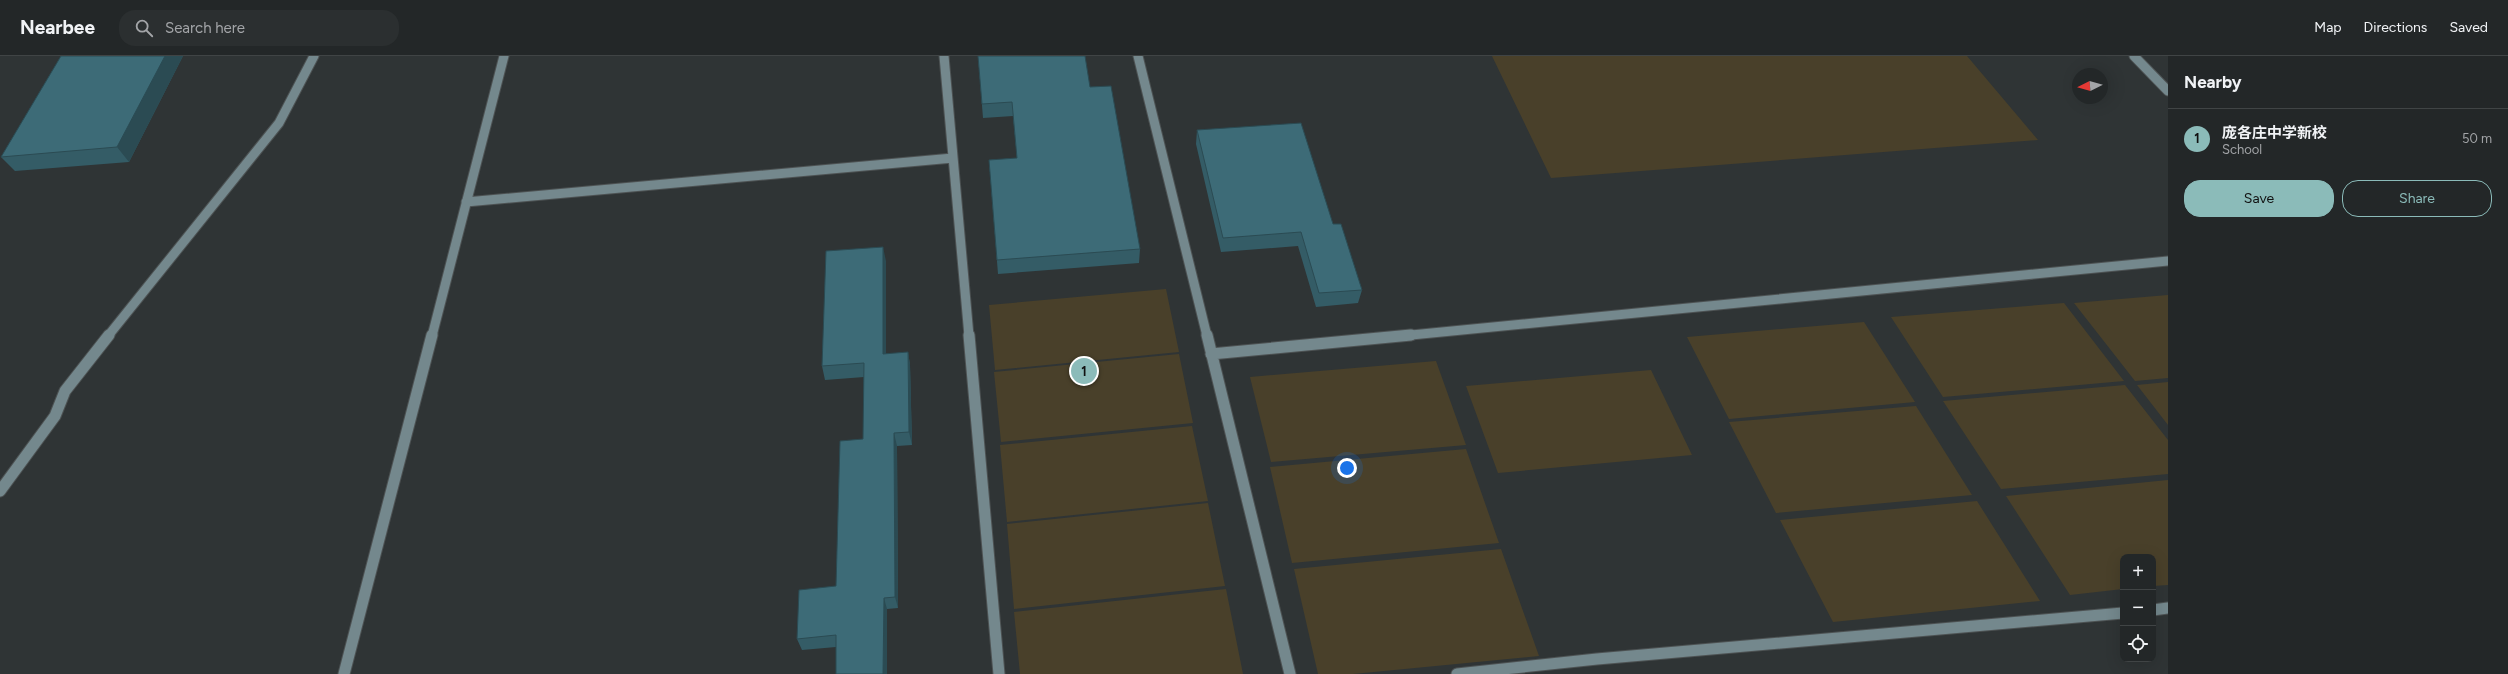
<!DOCTYPE html>
<meta charset="utf-8">
<style>
:root{--surface:#232728;--page:#2b2f30;--text:#f1f3f6;--muted:#a3a5a8;--line:#404445;--accent:#8bbbb9}
body{margin:0;font-family:Figtree,"Noto Sans SC",sans-serif;background:var(--page);color:var(--text)}
.controls{position:absolute;right:12px;bottom:12px;display:grid;overflow:hidden;border-radius:8px;box-shadow:0 4px 16px #0002}
.controls button{width:36px;height:36px;display:grid;place-items:center;padding:0;border:0;border-bottom:1px solid var(--line);background:var(--surface);color:var(--text);font:20px sans-serif}
.compass{position:absolute;left:2072px;top:12px;width:36px;height:36px;border-radius:50%;background:var(--surface);box-shadow:0 4px 16px #0002;rotate:265deg}
.you{position:absolute;left:1347px;top:412px;width:14px;height:14px;margin:-10px;border:3px solid #fff;border-radius:50%;background:#1a73e8;box-shadow:0 0 0 6px #1a73e833}
.badge{display:grid;place-items:center;width:26px;height:26px;border-radius:50%;background:var(--accent);color:#111;font-size:13px;font-weight:700}
.pin{position:absolute;translate:-50% -50%;border:2px solid #fff;box-shadow:0 1px 4px #0006}
.list{margin:0;padding:0;list-style:none}
h2{display:flex;justify-content:space-between;align-items:center;height:52px;margin:0;padding:0 16px;font-size:17px}
h2 small{font-size:13px;font-weight:400;color:var(--muted)}
.list li{display:grid;grid-template-columns:26px 1fr auto;gap:12px;align-items:center;box-sizing:border-box;height:60px;padding:0 16px;border-top:1px solid var(--line)}
.list b{display:block;font-size:15px;white-space:nowrap}
.list p{margin:0;font-size:13px;white-space:nowrap;color:var(--muted)}
.list em{font-size:13px;font-style:normal;color:var(--muted)}
.actions{display:flex;gap:8px;padding:12px 16px}
.actions a{flex:1;padding:9px 0;border:1px solid var(--accent);border-radius:16px;text-align:center;font-size:14px;color:var(--accent)}
.actions .main{background:var(--accent);color:#111}
.icon{flex:none;width:22px;height:22px;fill:none;stroke:currentColor;stroke-width:2;stroke-linecap:round;stroke-linejoin:round}
.map{position:relative;flex:none;width:2168px;height:618px;overflow:hidden}
header{display:flex;align-items:center;gap:24px;box-sizing:border-box;height:56px;padding:0 20px;background:var(--surface);border-bottom:1px solid var(--line)}
header strong{font-size:19px}
nav{display:flex;gap:22px;margin-inline-start:auto;font-size:14px}
.search{width:280px;height:36px;background:var(--page);display:flex;align-items:center;gap:10px;box-sizing:border-box;padding:0 14px;border-radius:16px;color:var(--muted);font-size:15px}
main{display:flex}
aside{flex:1;background:var(--surface)}
.map>svg:first-child{display:block}
.green{fill:#49402a}
.lines{fill:none;stroke-linecap:round;stroke-linejoin:round}
.minor-far1-casing{stroke:#4d5253;stroke-width:11}
.minor-casing{stroke:#4d5253;stroke-width:13}
.minor-far1{stroke:#74888d;stroke-width:9}
.minor{stroke:#74888d;stroke-width:11}
.wall{fill:#345c66}
.shaded-wall{fill:#2b4b53}
.building{fill:#3d6b77;stroke:#2b4b53}
</style>
<header>
<strong>Nearbee</strong>
<div class="search"><svg class="icon" aria-label="search" viewBox="0 0 24 24"><circle cx="10" cy="10" r="6"/><path d="M15 15l6 6"/></svg>Search here</div>
<nav><a>Map</a><a>Directions</a><a>Saved</a></nav>
</header>
<main>
<div class="map">
<svg width="2168" height="618" viewBox="0 0 2168 618">
<rect width="100%" height="100%" fill="#2f3435"/>
<path class="green" d="M 1492,0 L 1967,0 L 2038,84 L 1551,122 Z
M 1166,233 L 1179,296 L 995,314 L 989,249 Z
M 2168,239 L 2168,322 L 2135,325 L 2074,247 Z
M 2064,247 L 2124,325 L 1943,341 L 1891,261 Z
M 1864,266 L 1915,346 L 1729,363 L 1687,281 Z
M 1179,298 L 1193,367 L 1001,386 L 994,316 Z
M 1436,305 L 1466,389 L 1271,406 L 1250,321 Z
M 1651,314 L 1692,399 L 1498,417 L 1466,330 Z
M 2168,326 L 2168,369 L 2137,329 Z
M 2125,329 L 2168,384 L 2168,418 L 2001,433 L 1943,345 Z
M 1916,350 L 1972,439 L 1776,457 L 1729,366 Z
M 1192,370 L 1208,445 L 1007,466 L 1000,389 Z
M 1466,393 L 1499,487 L 1292,507 L 1270,411 Z
M 2168,424 L 2168,529 L 2153,530 L 2153,501 L 2123,501 L 2123,533 L 2070,539 L 2006,440 Z
M 1977,445 L 2040,545 L 1833,566 L 1780,464 Z
M 1208,447 L 1225,530 L 1014,553 L 1007,468 Z
M 1501,493 L 1539,600 L 1353,618 L 1318,618 L 1294,513 Z
M 1226,533 L 1243,618 L 1020,618 L 1014,556 Z"/>
<g class="lines">
<g class="minor-far1-casing">
<path id="minor-far1" d="M 944,0 L 969,280
M 1138,0 L 1207,280
M 2134,0 L 2168,35
M 466,146 L 953,102
M 108,280 L 279,67 L 314,0
M 432,280 L 504,0
M 1401,280 L 2168,205"/>
</g>
<g class="minor-casing">
<path id="minor" d="M 969,279 L 999,618
M 1207,279 L 1290,618
M 1211,298 L 1411,279
M 0,435 L 55,360 L 65,335 L 109,279
M 2153,554 L 2168,552
M 344,618 L 432,279
M 1457,618 L 1597,603 L 2123,557"/>
</g>
<use href="#minor-far1" class="minor-far1"/>
<use href="#minor" class="minor"/>
</g>
<path class="wall" d="M 61,0 L 183,0 L 129,106 L 15,115 L 1,101 Z
M 978,0 L 1090,31 L 1140,193 L 1139,207 L 998,218 L 989,104 L 1017,102 L 1013,60 L 983,62 Z
M 1197,74 L 1333,168 L 1362,234 L 1358,247 L 1316,251 L 1298,190 L 1221,196 L 1196,88 Z
M 886,205 L 886,298 L 908,296 L 910,309 L 912,389 L 897,390 L 898,552 L 887,553 L 887,618 L 836,618 L 836,591 L 802,594 L 797,583 L 836,530 L 863,383 L 864,321 L 825,324 L 822,310 Z"/>
<path class="shaded-wall" d="M 165,0 L 183,0 L 129,106 L 117,91 Z
M 883,191 L 886,205 L 886,311 L 883,298 Z
M 908,296 L 910,309 L 912,389 L 909,376 Z
M 894,377 L 897,390 L 898,552 L 895,541 Z
M 884,542 L 887,553 L 887,618 L 883,618 Z"/>
<path class="building" d="M 61,0 L 165,0 L 117,91 L 1,101 Z
M 978,0 L 1085,0 L 1090,31 L 1111,30 L 1140,193 L 997,204 L 989,104 L 1017,102 L 1012,46 L 982,48 Z
M 1301,67 L 1333,168 L 1341,168 L 1362,234 L 1319,237 L 1301,176 L 1223,182 L 1197,74 Z
M 883,191 L 883,298 L 908,296 L 909,376 L 894,377 L 895,541 L 884,542 L 883,618 L 836,618 L 836,579 L 797,583 L 799,534 L 836,530 L 840,385 L 863,383 L 864,307 L 822,310 L 826,195 Z"/>
</svg>
<div class="controls">
<button>+</button>
<button>−</button>
<button><svg class="icon" aria-label="locate" viewBox="0 0 24 24"><circle cx="12" cy="12" r="6"/><path d="M12 2v4M12 18v4M2 12h4M18 12h4"/></svg></button>
</div>
<svg class="compass" viewBox="-18 -18 36 36"><path d="M0-13l5 13h-10z" fill="#e53935"/><path d="M0 13l5-13h-10z" fill="#a3a5a8"/></svg>
<div class="you"></div>
<div class="pin badge" style="left:1084px;top:315px">1</div>
</div>
<aside>
<h2>Nearby<small></small></h2>
<ul class="list">
<li><span class="badge">1</span><div><b>庞各庄中学新校</b><p>School</p></div><em>50 m</em></li>
</ul>
<div class="actions"><a class="main">Save</a><a>Share</a></div>
</aside>
</main>
